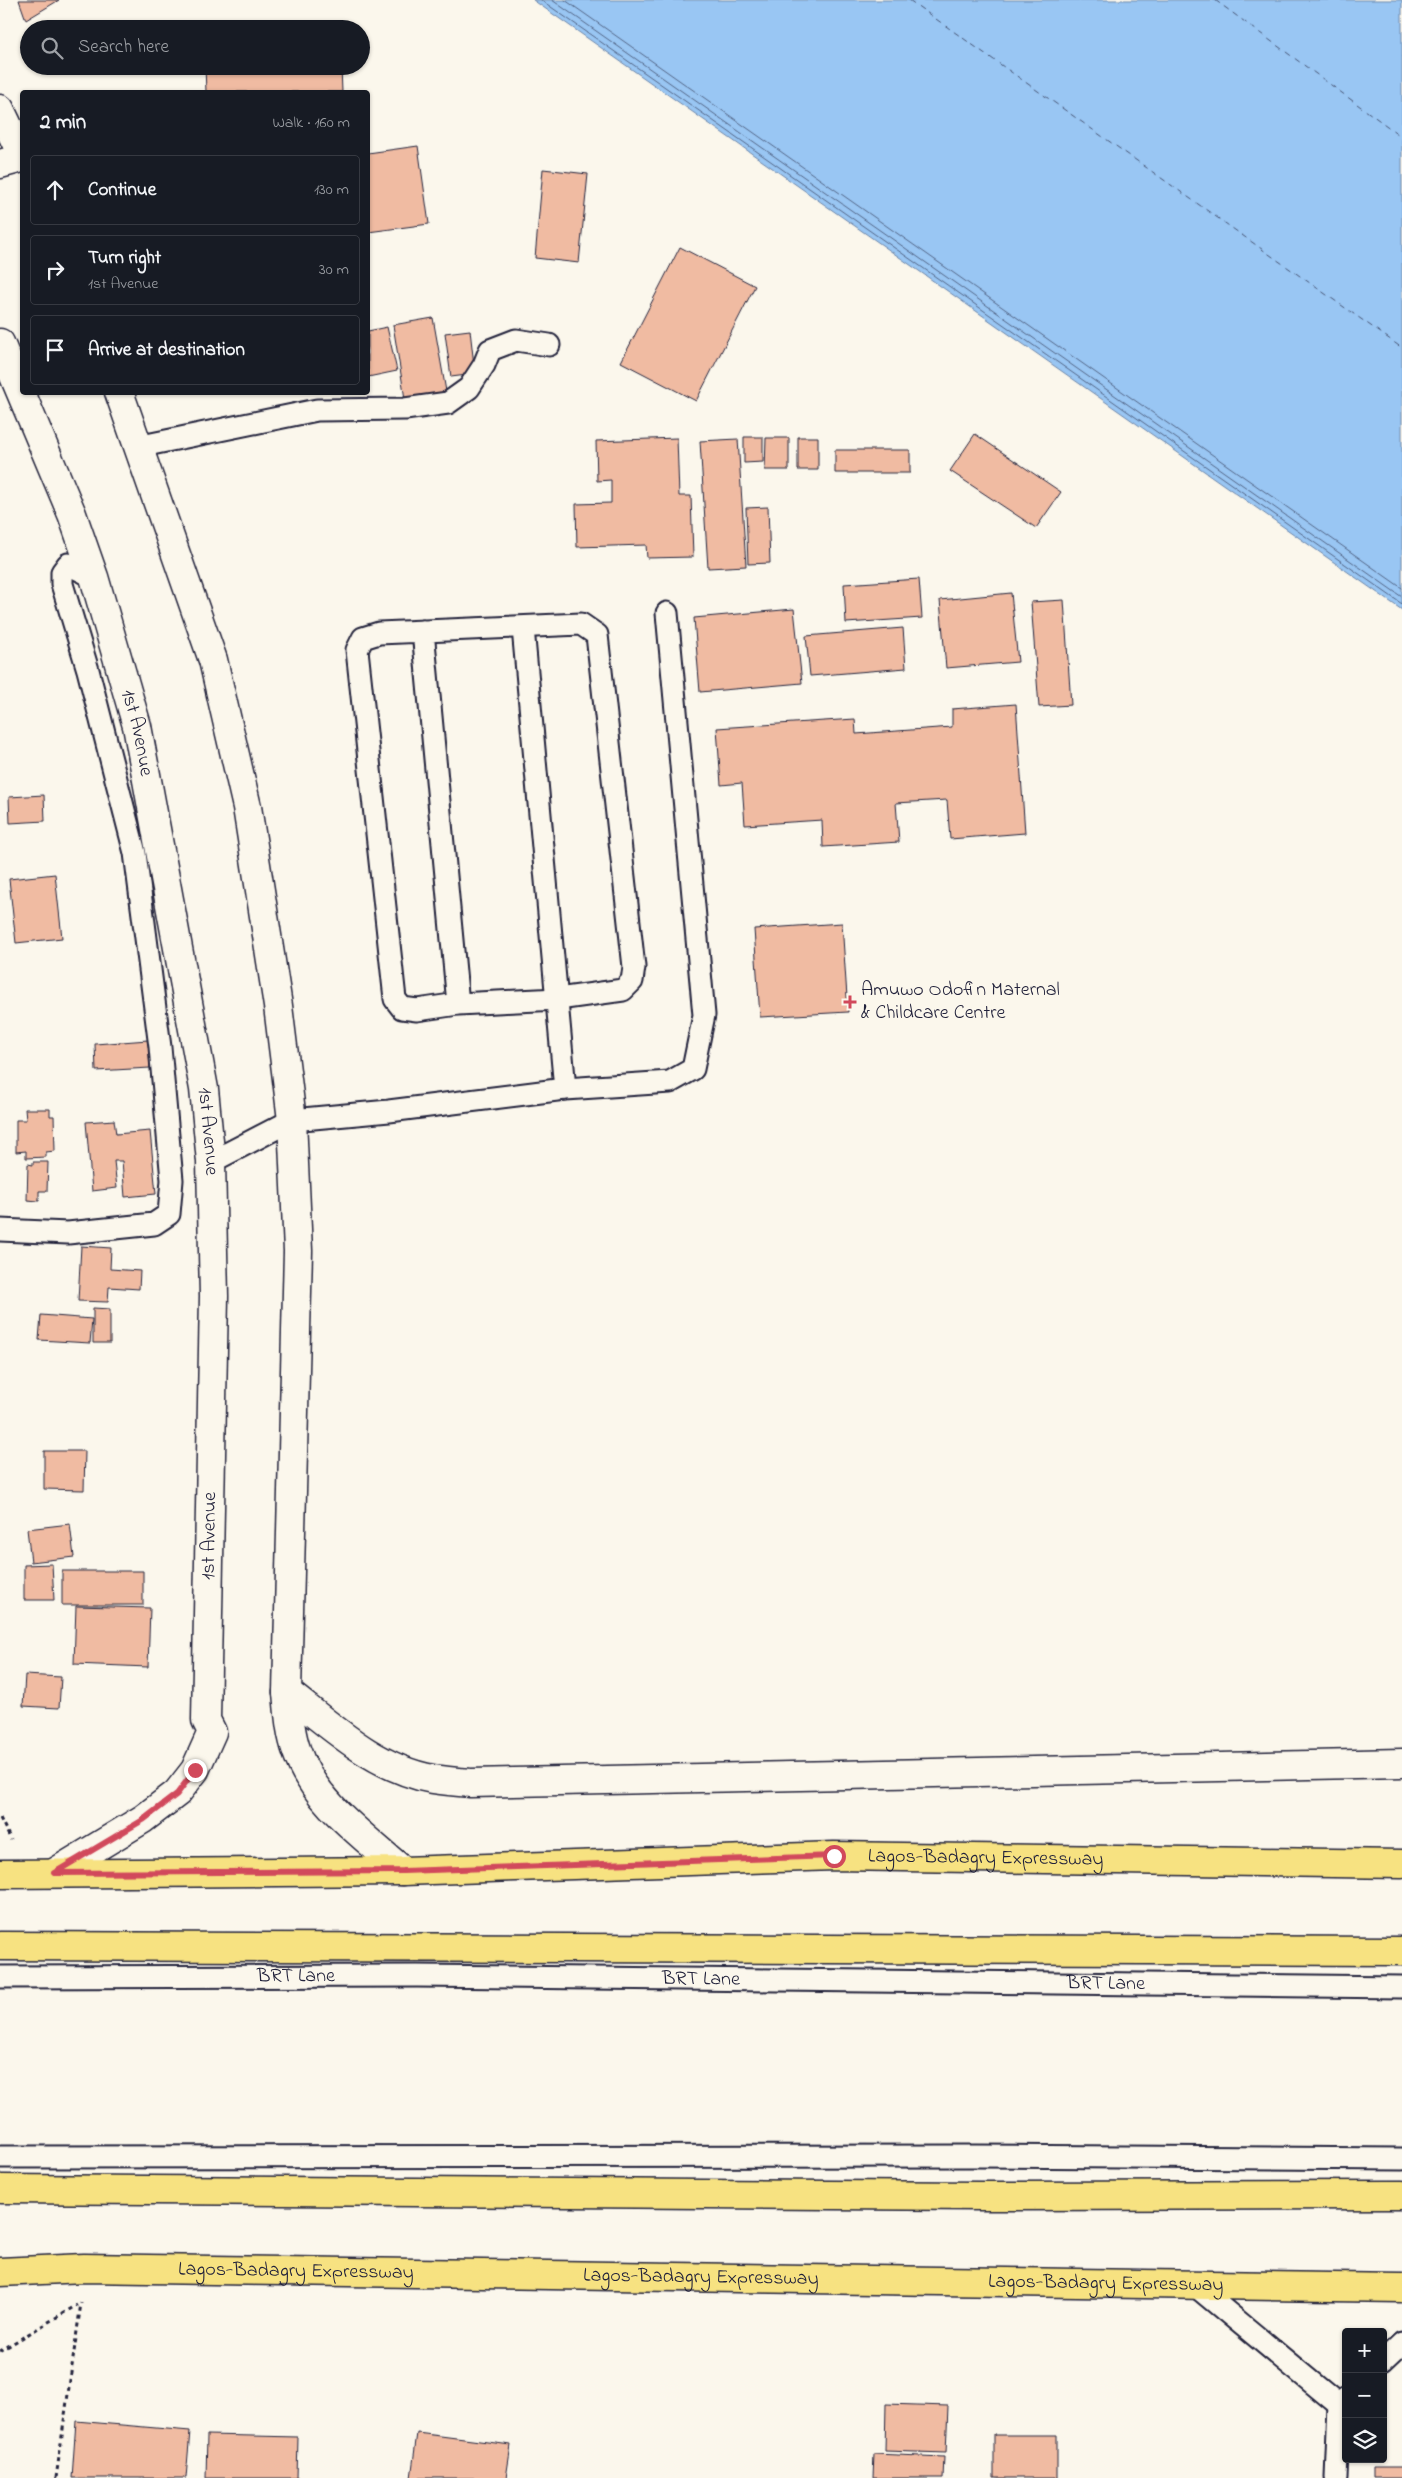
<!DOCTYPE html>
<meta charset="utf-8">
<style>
:root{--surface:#171b24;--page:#242831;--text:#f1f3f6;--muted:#9ea1a6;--line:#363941}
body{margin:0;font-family:"Indie Flower",sans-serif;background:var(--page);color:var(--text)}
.controls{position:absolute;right:15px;bottom:15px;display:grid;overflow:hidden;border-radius:5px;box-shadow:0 1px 4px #0004}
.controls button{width:45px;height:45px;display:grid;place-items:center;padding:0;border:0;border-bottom:1px solid var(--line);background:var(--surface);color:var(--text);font:25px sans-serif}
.stop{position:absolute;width:15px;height:15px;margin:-11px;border:4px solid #d1495b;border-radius:50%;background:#fff}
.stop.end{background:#d1495b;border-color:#fff;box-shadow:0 1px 5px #0008}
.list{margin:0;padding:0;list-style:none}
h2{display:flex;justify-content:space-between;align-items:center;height:65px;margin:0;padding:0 20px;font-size:21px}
h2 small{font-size:16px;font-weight:400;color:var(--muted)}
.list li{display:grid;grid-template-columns:32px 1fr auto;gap:15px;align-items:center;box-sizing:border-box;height:70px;margin:0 10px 10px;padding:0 10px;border:1px solid var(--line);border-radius:5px}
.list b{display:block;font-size:19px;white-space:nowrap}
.list p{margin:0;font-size:16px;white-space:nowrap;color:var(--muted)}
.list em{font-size:16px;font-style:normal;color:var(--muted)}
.icon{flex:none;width:28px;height:28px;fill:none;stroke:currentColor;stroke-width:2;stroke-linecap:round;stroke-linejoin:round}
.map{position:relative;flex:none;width:1402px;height:2478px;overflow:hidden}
.search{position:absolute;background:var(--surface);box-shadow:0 1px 4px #0004;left:20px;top:20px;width:350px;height:55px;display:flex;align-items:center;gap:12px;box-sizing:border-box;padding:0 18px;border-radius:28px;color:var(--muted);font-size:19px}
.panel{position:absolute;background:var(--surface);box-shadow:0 1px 4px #0004;left:20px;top:90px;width:350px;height:305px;border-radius:5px}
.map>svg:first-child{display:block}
.water{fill:#99c6f3;stroke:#6984a9}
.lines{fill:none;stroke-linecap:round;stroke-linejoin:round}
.shore{stroke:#526485;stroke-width:1}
.ferry{stroke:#465372;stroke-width:1;stroke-dasharray:6 5;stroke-linecap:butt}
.building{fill:#f0bba2;stroke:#22223b}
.service-casing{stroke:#22223b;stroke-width:25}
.minor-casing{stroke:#22223b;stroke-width:31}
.tertiary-casing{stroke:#22223b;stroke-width:31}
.secondary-casing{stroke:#22223b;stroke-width:31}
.primary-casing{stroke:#22223b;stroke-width:31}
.motorway-casing{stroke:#22223b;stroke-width:31}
.path{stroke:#22223b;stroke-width:3;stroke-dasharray:4 4;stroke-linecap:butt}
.service{stroke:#fbf7ec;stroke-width:21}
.minor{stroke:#fbf7ec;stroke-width:28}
.tertiary{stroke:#fbf7ec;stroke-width:28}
.secondary{stroke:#fbf7ec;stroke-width:28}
.primary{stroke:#f7e281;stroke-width:28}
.motorway{stroke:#f7e281;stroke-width:28}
.route{stroke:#d1495b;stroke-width:6}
.poi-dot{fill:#d1495b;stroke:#fbf7ec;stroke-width:2}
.labels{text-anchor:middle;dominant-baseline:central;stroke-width:4;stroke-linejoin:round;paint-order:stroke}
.street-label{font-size:20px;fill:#22223b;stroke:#fbf7ec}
.poi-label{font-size:20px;fill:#22223b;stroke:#fbf7ec;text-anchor:start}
</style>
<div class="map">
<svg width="1402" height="2478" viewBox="0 0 1402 2478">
<rect width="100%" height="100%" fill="#fbf7ec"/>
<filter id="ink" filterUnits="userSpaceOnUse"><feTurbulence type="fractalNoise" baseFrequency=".02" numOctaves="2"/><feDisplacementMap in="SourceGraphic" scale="10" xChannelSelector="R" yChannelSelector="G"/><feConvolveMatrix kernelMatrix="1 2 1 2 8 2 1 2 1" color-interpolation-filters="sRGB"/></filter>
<g filter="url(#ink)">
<path class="water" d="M 533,0 L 1402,0 L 1402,610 Z"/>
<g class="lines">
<path class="shore" d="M 541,0 L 1402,604
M 552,0 L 1402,597
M 565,0 L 1402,588"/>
<path class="ferry" d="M 909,0 L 1402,348
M 1215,0 L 1402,137"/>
</g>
<path class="building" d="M 19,0 L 59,0 L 26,20 Z
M 205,66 L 341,66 L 342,92 L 206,92 Z
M 418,146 L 429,224 L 368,232 L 368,153 Z
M 543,169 L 588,174 L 579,263 L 535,258 Z
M 680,247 L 755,286 L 696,401 L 621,362 Z
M 433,318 L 447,397 L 406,405 L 393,325 Z
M 387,327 L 397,371 L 368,377 L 368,331 Z
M 470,330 L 475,374 L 451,377 L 445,333 Z
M 975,434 L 1061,492 L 1036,528 L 950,471 Z
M 744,437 L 763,437 L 763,462 L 744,463 Z
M 798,437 L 818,437 L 818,470 L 798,470 Z
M 677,438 L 679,496 L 691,496 L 693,557 L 647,558 L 646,545 L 577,547 L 576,504 L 611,503 L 611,480 L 597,481 L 596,441 Z
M 766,438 L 789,438 L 789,470 L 765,470 Z
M 738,439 L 746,566 L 708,568 L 700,441 Z
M 835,450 L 910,450 L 910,473 L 835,473 Z
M 768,507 L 770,563 L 748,564 L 746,508 Z
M 919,579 L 922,618 L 846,623 L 844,584 Z
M 1011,593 L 1018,662 L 946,668 L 940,600 Z
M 1064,600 L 1071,705 L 1039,707 L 1031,602 Z
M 794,609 L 802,683 L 700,692 L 694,618 Z
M 903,628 L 906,668 L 810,676 L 806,636 Z
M 1016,704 L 1025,833 L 950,839 L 947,800 L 896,803 L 899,842 L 823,847 L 822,820 L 745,825 L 742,783 L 721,785 L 717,728 L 855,719 L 856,734 L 952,727 L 952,709 Z
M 44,795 L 45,821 L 10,823 L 9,797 Z
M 55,874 L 62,938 L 16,943 L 9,879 Z
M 842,923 L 848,1012 L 760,1017 L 754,929 Z
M 148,1040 L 150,1068 L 96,1071 L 95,1044 Z
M 25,1109 L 50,1109 L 50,1116 L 54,1116 L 55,1151 L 46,1152 L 46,1157 L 26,1158 L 26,1151 L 16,1152 L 16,1120 L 26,1120 Z
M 114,1120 L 116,1134 L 150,1131 L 156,1194 L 125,1197 L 122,1161 L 114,1161 L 117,1188 L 92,1191 L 86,1122 Z
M 33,1162 L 48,1162 L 47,1191 L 39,1191 L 39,1201 L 27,1200 L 28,1164 L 33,1165 Z
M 81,1246 L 111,1248 L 110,1269 L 140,1271 L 139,1289 L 109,1287 L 108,1302 L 78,1301 Z
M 93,1308 L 110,1309 L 110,1343 L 93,1343 Z
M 41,1315 L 92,1319 L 90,1343 L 39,1340 Z
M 44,1451 L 85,1451 L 84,1490 L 44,1489 Z
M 70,1524 L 74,1557 L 31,1562 L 27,1529 Z
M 52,1564 L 54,1600 L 24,1600 L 24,1565 Z
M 62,1571 L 143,1571 L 143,1605 L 62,1605 Z
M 76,1606 L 150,1608 L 148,1667 L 74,1664 Z
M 25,1675 L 61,1677 L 59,1708 L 23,1706 Z
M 886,2404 L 948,2406 L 946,2453 L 885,2451 Z
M 76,2421 L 190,2431 L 186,2478 L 72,2478 Z
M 417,2433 L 511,2445 L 506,2478 L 411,2478 Z
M 207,2435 L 298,2437 L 297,2478 L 206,2478 Z
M 994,2435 L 1057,2435 L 1057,2478 L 994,2478 Z
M 874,2454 L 944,2457 L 943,2478 L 873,2478 Z
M 1373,2467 L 1402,2467 L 1402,2478 L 1373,2478 Z"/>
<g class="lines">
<g class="service-casing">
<g id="service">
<path d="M 137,447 L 317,410 L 405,409 L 448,403 L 469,388 L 484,365 L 490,350 L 516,340 L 549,345"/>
<path d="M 523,628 L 565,1089"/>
<path d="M 423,631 L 458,1004 L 558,999 L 623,990 L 632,981 L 634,967 L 597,635 L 581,624 L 379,633 L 363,638 L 357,650 L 395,999 L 402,1008 L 417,1010 L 458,1004"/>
<path d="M 211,1162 L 292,1120 L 389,1111 L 565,1089 L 670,1082 L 693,1069 L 704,1015 L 667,613"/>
<path d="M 0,1230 L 68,1233 L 154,1224 L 169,1214 L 172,1180 L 160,1047 L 135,853 L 88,670 L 62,584 L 62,572 L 68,564 L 94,577"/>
<path id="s1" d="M 0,1977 L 417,1976 L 1402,1987"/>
<path d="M 0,2157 L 977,2156 L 1402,2159"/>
<path d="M 1193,2284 L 1339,2405"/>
<path d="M 1383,2361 L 1402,2343"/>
<path d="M 1336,2478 L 1339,2405 L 1346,2398"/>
</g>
</g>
<g class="minor-casing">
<path id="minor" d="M 287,1692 C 331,1726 376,1769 433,1779 C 446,1781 459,1782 471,1783 L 1402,1763"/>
</g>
<g class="tertiary-casing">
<path id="tertiary" d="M 0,164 L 22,158"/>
</g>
<g class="secondary-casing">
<g id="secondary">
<path d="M 0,109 L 22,155"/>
<path id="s2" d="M 0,343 L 72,514 L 94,577 L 137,726 L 204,1089 L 211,1162 L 214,1296 L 206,1720 L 212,1732 L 195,1770 L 177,1793 L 143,1819 L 54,1873"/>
<path d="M 119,392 L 213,660 L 247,807 L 278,1006 L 292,1120 L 298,1251 L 287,1692 C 289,1713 290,1733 297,1752 C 314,1802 365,1837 403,1871"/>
</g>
</g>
<g class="primary-casing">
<g id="primary">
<path id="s3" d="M 0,1874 L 403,1871 L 834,1856 L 1402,1864"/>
<path id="s4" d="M 0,2272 L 84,2268 L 1402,2288"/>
</g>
</g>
<g class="motorway-casing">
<path id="motorway" d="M 0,1946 L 1402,1951
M 0,2189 L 981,2196 L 1402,2195"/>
</g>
<path class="path" d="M 0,1818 L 11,1840
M 0,2351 L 77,2305
M 56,2478 L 81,2303"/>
<use href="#service" class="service"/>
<use href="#minor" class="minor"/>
<use href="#tertiary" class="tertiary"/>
<use href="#secondary" class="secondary"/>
<use href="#primary" class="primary"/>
<use href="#motorway" class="motorway"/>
</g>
</g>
<g class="lines" filter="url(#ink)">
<path class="route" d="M 195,1770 L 177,1794 L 143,1820 L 54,1873 L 403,1871 L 834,1856"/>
</g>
<path class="poi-dot" d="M847.5 994.5h5v5h5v5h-5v5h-5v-5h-5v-5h5z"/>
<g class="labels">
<g class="street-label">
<text stroke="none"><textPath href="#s2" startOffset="414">1st Avenue</textPath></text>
<text stroke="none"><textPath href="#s2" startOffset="819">1st Avenue</textPath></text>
<text transform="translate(210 1536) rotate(-89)">1st Avenue</text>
<text stroke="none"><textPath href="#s3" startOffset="986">Lagos-Badagry Expressway</textPath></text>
<text stroke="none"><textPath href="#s1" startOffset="296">BRT Lane</textPath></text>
<text stroke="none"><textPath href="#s1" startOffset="701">BRT Lane</textPath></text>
<text stroke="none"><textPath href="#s1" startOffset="1106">BRT Lane</textPath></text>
<text stroke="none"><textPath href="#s4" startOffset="296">Lagos-Badagry Expressway</textPath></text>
<text stroke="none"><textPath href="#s4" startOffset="701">Lagos-Badagry Expressway</textPath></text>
<text stroke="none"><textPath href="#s4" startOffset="1106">Lagos-Badagry Expressway</textPath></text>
</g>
<g class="poi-label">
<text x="861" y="990">Amuwo Odofin Maternal<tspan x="861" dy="23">&amp; Childcare Centre</tspan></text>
</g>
</g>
</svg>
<div class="controls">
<button>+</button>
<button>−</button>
<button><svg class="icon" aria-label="layers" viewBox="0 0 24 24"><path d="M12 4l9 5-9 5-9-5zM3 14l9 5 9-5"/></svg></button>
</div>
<div class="stop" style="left:834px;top:1856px"></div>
<div class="stop end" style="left:195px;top:1770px"></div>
<div class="search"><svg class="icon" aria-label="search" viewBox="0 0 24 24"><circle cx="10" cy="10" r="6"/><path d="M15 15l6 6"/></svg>Search here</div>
<section class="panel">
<h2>2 min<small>Walk · 160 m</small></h2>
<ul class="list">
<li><svg class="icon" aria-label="ahead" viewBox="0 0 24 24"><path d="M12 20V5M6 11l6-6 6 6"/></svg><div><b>Continue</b></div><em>130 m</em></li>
<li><svg class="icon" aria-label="right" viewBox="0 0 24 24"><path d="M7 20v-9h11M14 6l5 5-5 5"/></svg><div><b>Turn right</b><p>1st Avenue</p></div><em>30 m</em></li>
<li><svg class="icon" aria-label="arrive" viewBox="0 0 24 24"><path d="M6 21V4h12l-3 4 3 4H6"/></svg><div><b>Arrive at destination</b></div></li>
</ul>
</section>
</div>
